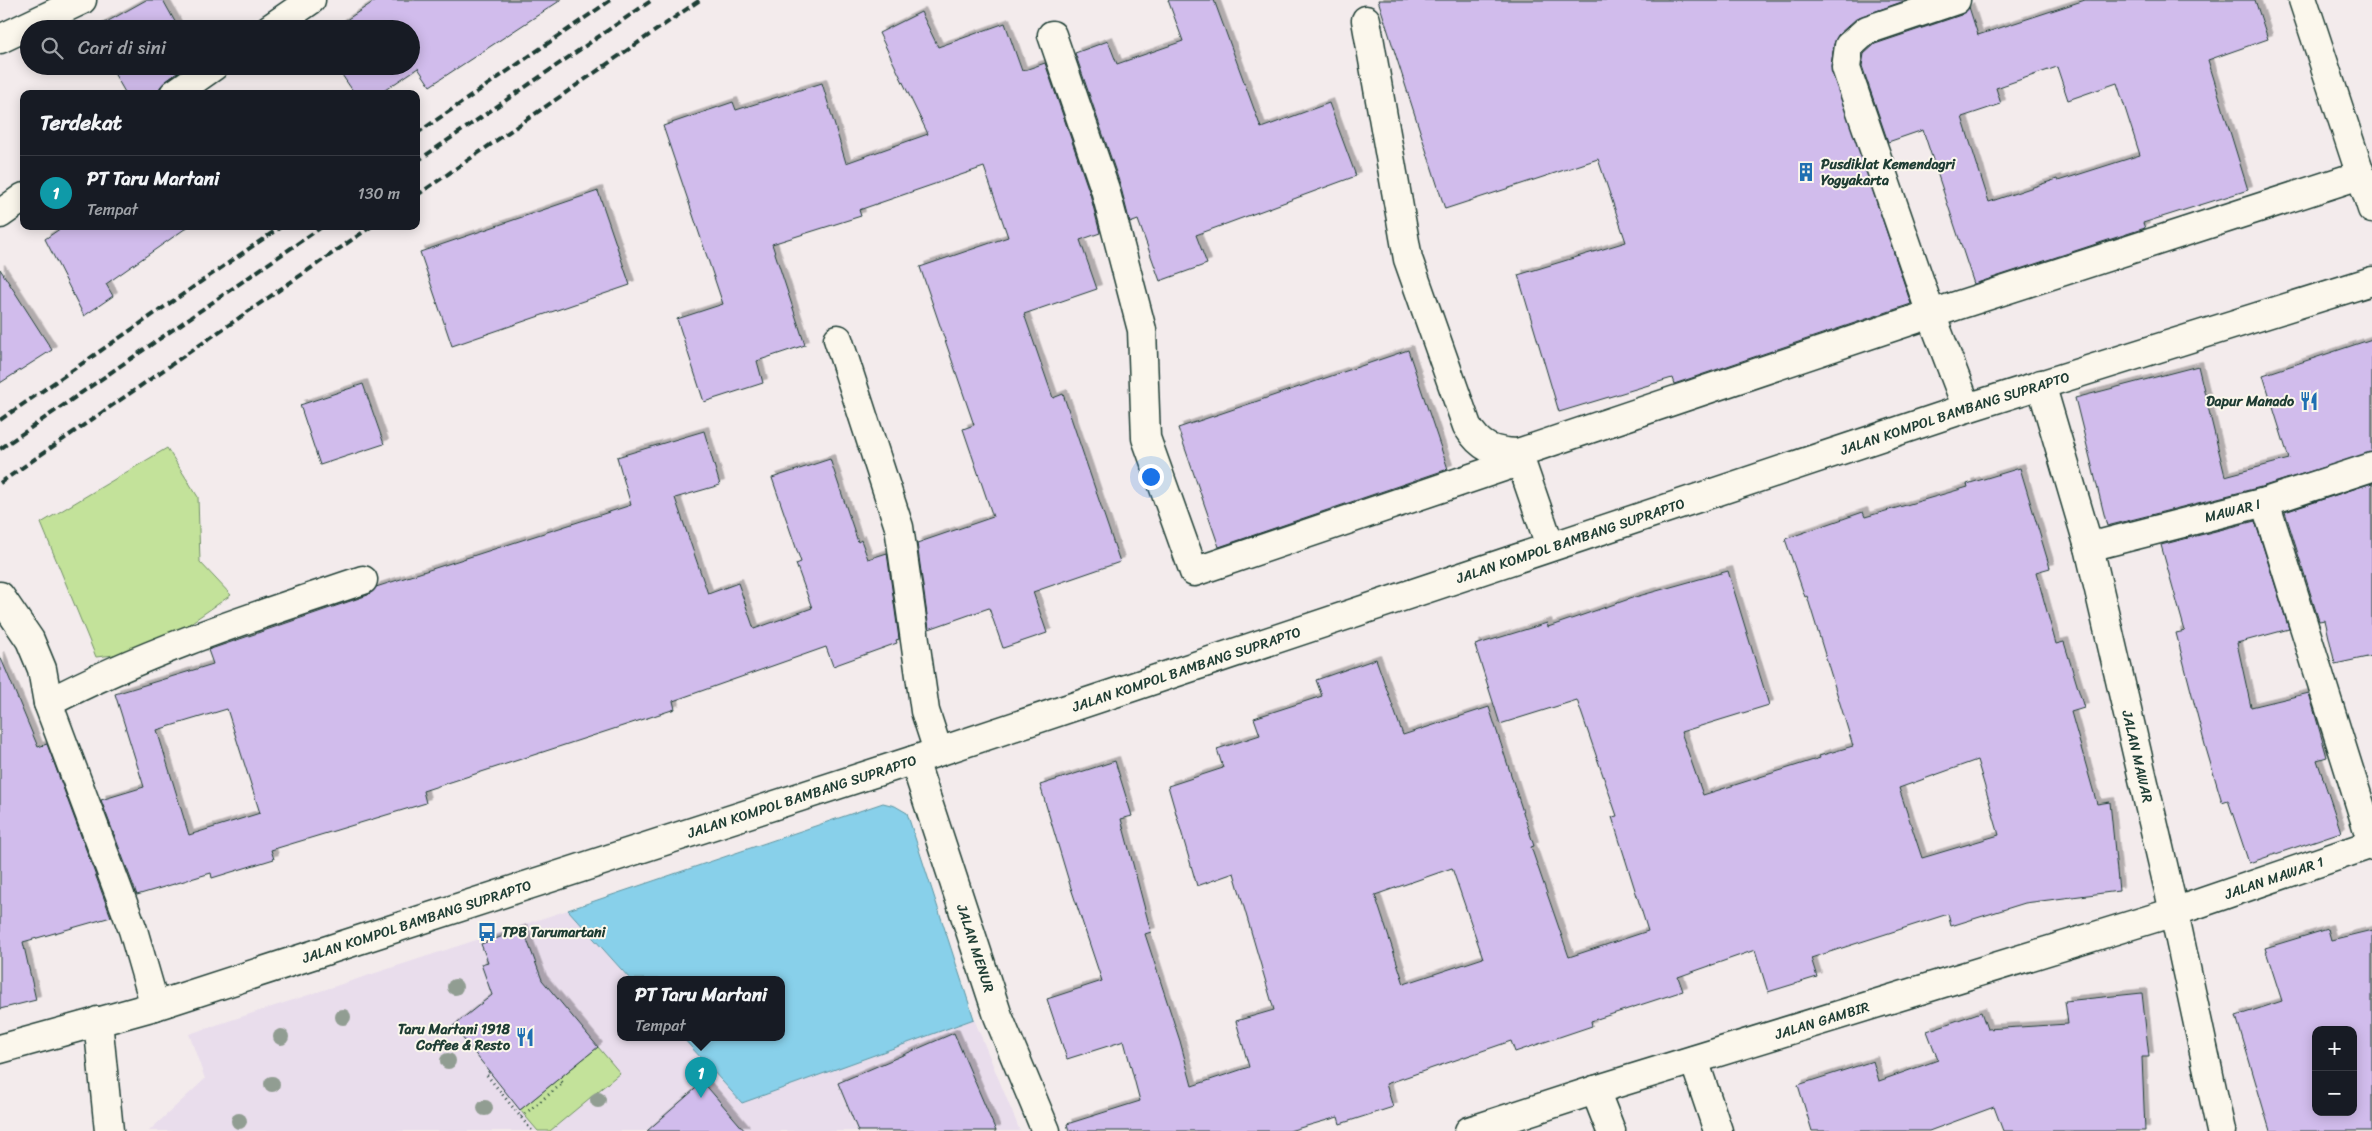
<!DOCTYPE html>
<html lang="id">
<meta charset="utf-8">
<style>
:root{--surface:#171b24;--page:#242831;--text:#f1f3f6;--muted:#9ea1a6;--line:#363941;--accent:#1f6fb2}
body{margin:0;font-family:Sriracha,sans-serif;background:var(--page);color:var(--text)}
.controls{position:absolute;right:15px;bottom:15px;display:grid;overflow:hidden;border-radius:10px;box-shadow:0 2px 12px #0003}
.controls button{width:45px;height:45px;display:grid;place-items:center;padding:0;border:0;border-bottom:1px solid var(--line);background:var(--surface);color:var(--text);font:25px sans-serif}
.you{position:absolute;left:1150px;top:476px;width:18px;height:18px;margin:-12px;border:4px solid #fff;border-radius:50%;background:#1a73e8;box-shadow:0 0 0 8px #1a73e833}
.badge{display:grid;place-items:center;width:32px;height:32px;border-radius:50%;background:var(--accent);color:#fff;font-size:16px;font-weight:700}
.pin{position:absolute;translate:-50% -41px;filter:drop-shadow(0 1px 2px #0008)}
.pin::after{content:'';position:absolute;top:26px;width:18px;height:15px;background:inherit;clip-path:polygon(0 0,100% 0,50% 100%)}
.popup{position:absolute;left:617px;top:976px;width:168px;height:65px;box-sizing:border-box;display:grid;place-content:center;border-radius:10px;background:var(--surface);filter:drop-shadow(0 1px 4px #0005);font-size:16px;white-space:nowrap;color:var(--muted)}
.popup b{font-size:19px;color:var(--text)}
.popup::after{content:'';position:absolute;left:50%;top:100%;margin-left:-10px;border:10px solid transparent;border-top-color:var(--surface)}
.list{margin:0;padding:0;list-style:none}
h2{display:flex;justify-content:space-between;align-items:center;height:65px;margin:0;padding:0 20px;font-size:21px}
h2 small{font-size:16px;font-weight:400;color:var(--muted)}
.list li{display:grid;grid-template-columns:32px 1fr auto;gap:15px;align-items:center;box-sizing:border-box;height:75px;padding:0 20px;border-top:1px solid var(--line)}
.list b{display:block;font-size:19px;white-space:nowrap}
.list p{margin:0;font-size:16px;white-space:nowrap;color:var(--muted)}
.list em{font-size:16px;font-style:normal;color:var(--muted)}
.icon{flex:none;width:28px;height:28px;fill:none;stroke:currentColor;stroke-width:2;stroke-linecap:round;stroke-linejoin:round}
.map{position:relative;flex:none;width:2372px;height:1131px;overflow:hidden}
.search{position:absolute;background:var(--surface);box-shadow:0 2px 12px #0003;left:20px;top:20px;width:400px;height:55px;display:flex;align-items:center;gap:12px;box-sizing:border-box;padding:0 18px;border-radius:28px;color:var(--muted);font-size:19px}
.panel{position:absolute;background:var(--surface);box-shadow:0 2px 12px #0003;left:20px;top:90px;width:400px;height:140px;border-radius:10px}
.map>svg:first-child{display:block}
.built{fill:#e9ddec}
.green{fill:#c3e29a;stroke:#719067}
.water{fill:#88d0ea;stroke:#5e95a1}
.building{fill:#d1bcec;stroke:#1f3d34;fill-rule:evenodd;filter:url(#shadow)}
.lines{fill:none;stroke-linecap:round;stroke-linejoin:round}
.minor-casing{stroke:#1f3d34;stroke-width:31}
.path{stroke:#1f3d34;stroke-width:3;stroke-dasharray:1 4;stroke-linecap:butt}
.minor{stroke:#fbf7ec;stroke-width:28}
.rail{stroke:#1f3d34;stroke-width:4;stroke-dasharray:8 4;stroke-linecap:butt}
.tree{fill:#919d92}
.labels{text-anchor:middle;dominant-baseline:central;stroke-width:4;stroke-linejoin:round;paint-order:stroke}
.poi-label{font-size:14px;font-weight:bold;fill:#1f3d34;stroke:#fbf7ec;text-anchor:start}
.street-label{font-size:14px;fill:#1f3d34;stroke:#fbf7ec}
</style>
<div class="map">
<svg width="2372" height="1131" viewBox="0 0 2372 1131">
<defs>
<filter id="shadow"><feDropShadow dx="4.5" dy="-4.5" stdDeviation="0" flood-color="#0004"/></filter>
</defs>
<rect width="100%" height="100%" fill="#f3ebec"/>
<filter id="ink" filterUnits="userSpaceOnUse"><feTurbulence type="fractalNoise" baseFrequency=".02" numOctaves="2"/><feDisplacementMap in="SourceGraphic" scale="10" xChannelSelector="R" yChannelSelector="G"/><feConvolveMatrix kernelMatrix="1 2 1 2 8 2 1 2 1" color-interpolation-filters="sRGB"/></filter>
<g filter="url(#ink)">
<path class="built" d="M 568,910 L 630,979 L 621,979 L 621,1037 L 682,1037 L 742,1103 L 974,1019 L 1020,1131 L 149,1131 L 205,1079 L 189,1034 Z"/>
<path class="green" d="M 167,448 L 198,497 L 200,562 L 231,595 L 150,651 L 96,657 L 41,523 Z
M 598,1047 L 620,1073 L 550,1131 L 538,1131 L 520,1110 Z"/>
<path class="water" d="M 883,803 L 895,806 L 907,813 L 974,1019 L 742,1103 L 682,1037 L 781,1037 L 781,979 L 630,979 L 568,910 Z"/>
<path class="building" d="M 146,0 L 163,0 L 179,29 L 94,29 Z
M 376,0 L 561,0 L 430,86 L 418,68 L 379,94 L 355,94 L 336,66 L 411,66 L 411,29 L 333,29 Z
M 1168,0 L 1214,0 L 1261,128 L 1329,103 L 1356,176 L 1196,235 L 1207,264 L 1160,281 L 1138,220 L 1130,223 L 1120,184 L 1075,53 L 1108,41 L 1117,64 L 1183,41 Z
M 1378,0 L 1907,0 L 1857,18 L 1838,35 L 1834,44 L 1831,66 L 1911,304 L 1674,384 L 1672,378 L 1559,412 L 1518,275 L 1626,242 L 1598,159 L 1445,209 Z
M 2085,0 L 2255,0 L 2268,39 L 2208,60 L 2248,190 L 2143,223 L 2145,228 L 1974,284 L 1923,130 L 1888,142 L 1862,66 L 1864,54 L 1875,44 L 1961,15 L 1969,7 L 1978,35 ZM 2057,67 L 2068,100 L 2117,83 L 2140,155 L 2058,181 L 2057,179 L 1989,202 L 1962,117 L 2001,104 L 1996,88 Z
M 921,12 L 938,47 L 1005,23 L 1022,71 L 1045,63 L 1090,194 L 1100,233 L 1080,240 L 1097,289 L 1024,314 L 1053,398 L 1063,394 L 1120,562 L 1033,592 L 1047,633 L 1003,648 L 989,608 L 929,629 L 917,543 L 993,517 L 963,429 L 974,425 L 920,267 L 1008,237 L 984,167 L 859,210 L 861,216 L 772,244 L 805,345 L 757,361 L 763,383 L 704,402 L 677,319 L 723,304 L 663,126 L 733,102 L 736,110 L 822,83 L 846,163 L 928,134 L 879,33 Z
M 110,66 L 186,66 L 165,82 L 160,87 L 159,94 L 126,94 Z
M 598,191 L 630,285 L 452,346 L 420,252 Z
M 64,226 L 189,226 L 106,284 L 113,296 L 84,316 L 45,239 Z
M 0,269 L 52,350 L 0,383 Z
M 2372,339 L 2372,452 L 2261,487 L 2107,526 L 2075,398 L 2198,366 L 2225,476 L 2289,459 L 2263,375 Z
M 1408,350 L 1448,469 L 1219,547 L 1178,428 Z
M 363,384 L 384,444 L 320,465 L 300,405 Z
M 704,431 L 720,485 L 675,498 L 708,594 L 738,583 L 754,629 L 812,608 L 796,564 L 801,562 L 772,478 L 830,459 L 858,542 L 861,540 L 868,559 L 887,553 L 899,639 L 896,640 L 897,643 L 833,666 L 826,647 L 673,701 L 675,709 L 423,791 L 426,803 L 271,850 L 274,859 L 212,878 L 211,873 L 137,895 L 101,800 L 144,787 L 115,694 L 213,664 L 208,650 L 368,595 L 376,587 L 631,505 L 617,457 ZM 227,709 L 260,813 L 189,835 L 157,730 Z
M 2020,468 L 2050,568 L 2036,572 L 2056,644 L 2064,642 L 2084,708 L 2071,712 L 2097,804 L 2110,802 L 2119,891 L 2025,903 L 1951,926 L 1948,914 L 1811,958 L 1817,977 L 1768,992 L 1755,950 L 1678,977 L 1683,991 L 1591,1021 L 1592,1026 L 1515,1052 L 1511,1041 L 1386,1084 L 1393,1107 L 1340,1124 L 1338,1117 L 1289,1131 L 1069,1131 L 1067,1124 L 1140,1101 L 1124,1041 L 1067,1059 L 1047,999 L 1102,981 L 1070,885 L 1040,785 L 1115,761 L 1132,816 L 1121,819 L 1151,932 L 1145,934 L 1180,1041 L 1192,1086 L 1249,1067 L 1236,1021 L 1274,1010 L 1234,873 L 1197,886 L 1168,786 L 1223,768 L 1217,749 L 1260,735 L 1254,718 L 1322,696 L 1316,680 L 1376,659 L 1403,735 L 1489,707 L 1534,846 L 1531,847 L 1569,957 L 1648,931 L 1612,817 L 1617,816 L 1577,700 L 1500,724 L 1475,645 L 1547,623 L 1548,627 L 1635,597 L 1728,571 L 1769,705 L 1681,732 L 1703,795 L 1820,758 L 1819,756 L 1853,746 L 1807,596 L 1805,597 L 1785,539 L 1863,512 L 1865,517 L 1968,487 L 1967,484 ZM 1977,760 L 1999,835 L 1922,858 L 1899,788 ZM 1452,868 L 1483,958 L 1404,984 L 1375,895 Z
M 2372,483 L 2372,656 L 2335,664 L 2325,620 L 2319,621 L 2285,512 Z
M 2255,521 L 2289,629 L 2237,643 L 2251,707 L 2309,693 L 2327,757 L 2317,760 L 2341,832 L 2249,863 L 2228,800 L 2222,802 L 2205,745 L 2176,633 L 2185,631 L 2161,545 Z
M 0,656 L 38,747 L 47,744 L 111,917 L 23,942 L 36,1000 L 0,1009 Z
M 523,929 L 542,980 L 598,1047 L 520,1110 L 453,1026 L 492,995 L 481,964 L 488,962 L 481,944 Z
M 2328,929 L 2331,940 L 2372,930 L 2372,1131 L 2270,1131 L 2236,1016 L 2282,1001 L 2265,948 ZM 2316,1030 L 2353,1030 L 2353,1112 L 2316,1112 Z
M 2142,993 L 2149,1057 L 2142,1057 L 2145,1131 L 2003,1131 L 1994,1107 L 1929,1131 L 1812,1131 L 1798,1085 L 1873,1061 L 1879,1081 L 1938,1060 L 1927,1031 L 1981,1012 L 1987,1029 L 2068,1024 L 2065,1001 Z
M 954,1033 L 996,1131 L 858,1131 L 838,1083 Z
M 703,1082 L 745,1131 L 647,1131 Z"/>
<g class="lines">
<g class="minor-casing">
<g id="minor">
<path d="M 2303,0 L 2372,209"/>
<path d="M 1366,20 L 1408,259 L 1467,426 C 1481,448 1492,452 1518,453 L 1931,314 L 1846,68 L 1849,46 L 1867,30 L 1956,0"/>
<path d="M 269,29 L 311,0"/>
<path d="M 1052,35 L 1105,189 L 1142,330 L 1146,438 L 1194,572 L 1521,461"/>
<path d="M 0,39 L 82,0"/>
<path d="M 174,94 L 214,66"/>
<path d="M 0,214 L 24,197"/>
<path d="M 838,339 L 899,527 L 925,711 L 938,751"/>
<path id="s1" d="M 2041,384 L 2089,547 L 2174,912 L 2221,1131"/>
<path d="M 1967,408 L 1931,314 L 2360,175"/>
<path d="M 1518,453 L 1550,546"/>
<path d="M 2265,502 L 2372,843"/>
<path id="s2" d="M 2089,547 L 2265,502 L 2372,467"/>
<path d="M 0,596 L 30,640 L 42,669 L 48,703"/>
<path id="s3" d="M 914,760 L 998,1016 L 1046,1131"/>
<path d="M 155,1006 L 133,930 L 48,703 C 148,650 256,616 363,580"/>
<path d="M 98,1021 L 109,1131"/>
<path id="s4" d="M 0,1049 L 155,1006 L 914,760 L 1967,408 L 2372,281"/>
<path d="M 1694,1060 L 1718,1131"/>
<path d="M 1595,1090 L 1611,1131"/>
<path id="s5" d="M 1469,1131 L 1595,1090 L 2174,912 L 2372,844"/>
</g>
</g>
<path class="path" d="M 489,1072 L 486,1074 L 532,1131
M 521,1117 L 563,1083 L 559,1079"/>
<use href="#minor" class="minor"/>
<path class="rail" d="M 416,134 L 611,0
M 416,162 L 652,0
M 416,196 L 700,0
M 0,420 L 282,226
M 0,449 L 323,226
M 0,483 L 372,226"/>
</g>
<g class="tree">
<circle cx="455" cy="987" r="8"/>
<circle cx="343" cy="1017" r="8"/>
<circle cx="281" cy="1037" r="8"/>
<circle cx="448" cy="1061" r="8"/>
<circle cx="272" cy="1084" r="8"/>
<circle cx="598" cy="1100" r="8"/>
<circle cx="485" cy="1108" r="8"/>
<circle cx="239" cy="1121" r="8"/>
</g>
</g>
<defs>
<g id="building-bare" transform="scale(1.5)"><path d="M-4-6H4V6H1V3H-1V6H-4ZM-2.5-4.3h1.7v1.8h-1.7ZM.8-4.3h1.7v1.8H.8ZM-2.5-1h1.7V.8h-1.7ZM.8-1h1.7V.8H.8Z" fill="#1f6fb2" stroke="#fbf7ec" stroke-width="2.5" paint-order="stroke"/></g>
<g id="restaurant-bare" transform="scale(1.5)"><path d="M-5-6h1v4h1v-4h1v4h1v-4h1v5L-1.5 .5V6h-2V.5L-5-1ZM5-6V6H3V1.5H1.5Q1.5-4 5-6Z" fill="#1f6fb2" stroke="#fbf7ec" stroke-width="2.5" paint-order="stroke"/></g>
<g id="bus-bare" transform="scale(1.5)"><path d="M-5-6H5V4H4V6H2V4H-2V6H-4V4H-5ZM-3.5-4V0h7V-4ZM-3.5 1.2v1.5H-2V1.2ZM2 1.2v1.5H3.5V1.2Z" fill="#1f6fb2" stroke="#fbf7ec" stroke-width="2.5" paint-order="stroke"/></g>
</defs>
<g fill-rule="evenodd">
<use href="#building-bare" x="1806" y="172"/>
<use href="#restaurant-bare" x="2309" y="401"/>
<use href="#bus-bare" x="487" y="932"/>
<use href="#restaurant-bare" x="525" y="1037"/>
</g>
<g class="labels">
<g class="poi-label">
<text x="1821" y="164">Pusdiklat Kemendagri<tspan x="1821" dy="16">Yogyakarta</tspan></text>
<text x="2294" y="401" text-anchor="end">Dapur Manado</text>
<text x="502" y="932">TPB Tarumartani</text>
<text x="510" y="1029" text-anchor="end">Taru Martani 1918<tspan x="510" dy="16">Coffee &amp; Resto</tspan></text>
</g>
<g class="street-label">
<text stroke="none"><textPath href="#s4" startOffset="2056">JALAN KOMPOL BAMBANG SUPRAPTO</textPath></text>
<text stroke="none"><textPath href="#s2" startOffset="148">MAWAR I</textPath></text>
<text stroke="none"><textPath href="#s4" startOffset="1651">JALAN KOMPOL BAMBANG SUPRAPTO</textPath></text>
<text stroke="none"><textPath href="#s4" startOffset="1246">JALAN KOMPOL BAMBANG SUPRAPTO</textPath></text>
<text stroke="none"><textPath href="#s1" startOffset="385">JALAN MAWAR</textPath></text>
<text stroke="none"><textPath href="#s4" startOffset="841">JALAN KOMPOL BAMBANG SUPRAPTO</textPath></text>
<text stroke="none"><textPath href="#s5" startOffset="844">JALAN MAWAR 1</textPath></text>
<text stroke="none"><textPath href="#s4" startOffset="436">JALAN KOMPOL BAMBANG SUPRAPTO</textPath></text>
<text stroke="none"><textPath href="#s3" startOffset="198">JALAN MENUR</textPath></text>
<text stroke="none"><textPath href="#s5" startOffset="370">JALAN GAMBIR</textPath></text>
</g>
</g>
</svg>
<div class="controls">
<button>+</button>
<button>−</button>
</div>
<div class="you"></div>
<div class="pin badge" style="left:701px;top:1098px;background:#0f9aa8">1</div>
<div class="popup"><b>PT Taru Martani</b>Tempat</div>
<div class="search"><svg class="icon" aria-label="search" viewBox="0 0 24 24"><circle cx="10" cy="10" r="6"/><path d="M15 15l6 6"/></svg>Cari di sini</div>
<section class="panel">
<h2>Terdekat<small></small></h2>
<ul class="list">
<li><span class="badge" style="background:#0f9aa8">1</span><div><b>PT Taru Martani</b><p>Tempat</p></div><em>130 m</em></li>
</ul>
</section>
</div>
